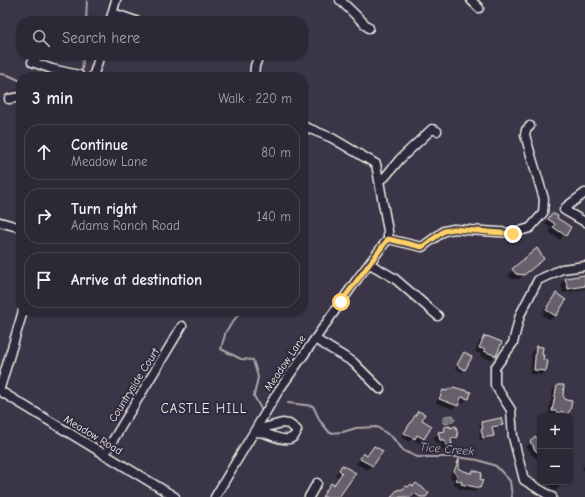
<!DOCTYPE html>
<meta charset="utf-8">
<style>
:root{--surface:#2c2835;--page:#383441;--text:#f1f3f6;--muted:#a6a6ad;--line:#484450}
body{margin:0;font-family:"Comic Neue",sans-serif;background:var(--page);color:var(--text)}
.controls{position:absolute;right:12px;bottom:12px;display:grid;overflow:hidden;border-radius:8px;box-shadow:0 1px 3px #0004}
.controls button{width:36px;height:36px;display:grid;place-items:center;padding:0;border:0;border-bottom:1px solid var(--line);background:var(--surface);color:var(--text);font:20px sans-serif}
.stop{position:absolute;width:12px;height:12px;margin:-9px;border:3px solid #ffd166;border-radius:50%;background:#fff}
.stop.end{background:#ffd166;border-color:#fff;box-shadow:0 1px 4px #0008}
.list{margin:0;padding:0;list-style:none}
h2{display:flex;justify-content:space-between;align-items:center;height:52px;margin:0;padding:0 16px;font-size:17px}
h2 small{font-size:13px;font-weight:400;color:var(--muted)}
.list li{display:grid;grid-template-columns:26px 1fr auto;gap:12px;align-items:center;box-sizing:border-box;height:56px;margin:0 8px 8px;padding:0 8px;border:1px solid var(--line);border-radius:16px}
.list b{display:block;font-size:15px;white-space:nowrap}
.list p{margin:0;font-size:13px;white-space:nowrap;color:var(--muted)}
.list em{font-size:13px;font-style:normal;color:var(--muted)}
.icon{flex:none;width:22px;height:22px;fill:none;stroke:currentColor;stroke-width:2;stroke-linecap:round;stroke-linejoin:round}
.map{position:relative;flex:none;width:585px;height:497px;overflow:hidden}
.search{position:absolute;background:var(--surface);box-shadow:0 1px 3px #0004;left:16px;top:16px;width:292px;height:44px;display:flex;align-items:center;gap:10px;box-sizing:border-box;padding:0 14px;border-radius:16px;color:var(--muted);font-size:15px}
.panel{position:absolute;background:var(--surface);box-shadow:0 1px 3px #0004;left:16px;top:72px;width:292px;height:244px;border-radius:16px}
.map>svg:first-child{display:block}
.water{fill:#78747b;stroke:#aaa6a7}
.shadow{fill:#0007}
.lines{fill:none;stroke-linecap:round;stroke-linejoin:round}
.stream{stroke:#aaa6a7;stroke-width:2}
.building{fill:#65616c;stroke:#f4f1e8}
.minor-casing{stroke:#f4f1e8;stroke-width:11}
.minor{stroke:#2f2a3d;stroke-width:8}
.route{stroke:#ffd166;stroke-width:5}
.labels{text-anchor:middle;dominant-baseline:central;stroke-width:4;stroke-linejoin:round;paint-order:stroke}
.street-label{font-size:11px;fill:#f4f1e8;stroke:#2f2a3d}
.water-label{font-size:12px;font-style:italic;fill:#b6b2b2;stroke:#2f2a3d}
.quarter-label{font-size:13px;letter-spacing:1px;fill:#f4f1e8;stroke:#2f2a3d}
</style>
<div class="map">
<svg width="585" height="497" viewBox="0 0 585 497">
<rect width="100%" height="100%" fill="#3b3647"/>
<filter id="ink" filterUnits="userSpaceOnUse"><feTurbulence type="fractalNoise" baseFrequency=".025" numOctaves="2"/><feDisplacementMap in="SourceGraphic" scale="8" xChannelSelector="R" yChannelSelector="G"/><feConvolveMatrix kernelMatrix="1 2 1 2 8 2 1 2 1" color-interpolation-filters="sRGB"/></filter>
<g filter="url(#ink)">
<path class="water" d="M 453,415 L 455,419 L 454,421 L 446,424 L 443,423 L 443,419 L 445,416 Z"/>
<path class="shadow" d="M 552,214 L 556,218 L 570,227 L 560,240 L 549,232 L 551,229 L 545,224 Z
M 536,249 L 538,263 L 519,279 L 511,279 L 508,275 Z
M 585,276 L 585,289 L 563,293 L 561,283 L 565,279 Z
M 556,294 L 555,315 L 551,320 L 542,315 L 545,312 L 543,311 Z
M 484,338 L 495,356 L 491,360 L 480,356 L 481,354 L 475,352 L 479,342 Z
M 536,347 L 541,356 L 545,371 L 541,375 L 530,374 L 532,352 Z
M 464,354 L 464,369 L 462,372 L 455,368 Z
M 557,386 L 562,396 L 565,414 L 564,416 L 548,415 L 553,390 Z
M 453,388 L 468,398 L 463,403 L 458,401 L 457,405 L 453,409 L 436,403 L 439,396 L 443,391 L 446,392 Z
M 418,412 L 423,439 L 419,443 L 412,439 L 409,442 L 401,437 L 414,417 Z
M 481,423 L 501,425 L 499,428 L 491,429 L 492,435 L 490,438 L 480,440 L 479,433 L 481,431 L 479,425 Z
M 445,428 L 457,437 L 451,442 L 451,445 L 446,449 L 441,450 L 441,444 L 435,444 L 434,437 Z
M 535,438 L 540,442 L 540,460 L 539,461 L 530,453 L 531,452 L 526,447 Z
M 374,447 L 381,452 L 368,470 L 356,464 L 363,455 L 366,456 Z
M 458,462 L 458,470 L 471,474 L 473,472 L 479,479 L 479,487 L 475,492 L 458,488 L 458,486 L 453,484 L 453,479 L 451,478 L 450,476 L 455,465 Z
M 585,464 L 585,471 L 582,469 Z
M 342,466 L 355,474 L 338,497 L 322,497 L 327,488 L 331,484 L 333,485 L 339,478 L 335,475 Z
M 548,482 L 563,482 L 556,491 L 549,486 L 551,484 Z
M 413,487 L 427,497 L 390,497 L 392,495 Z"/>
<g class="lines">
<path class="stream" d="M 86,21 L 87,0
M 0,74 L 8,75 L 21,81
M 82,74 L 83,55
M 241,311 L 226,331 L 221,349 L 241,359 L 253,360 L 258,377 L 254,396 L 261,409
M 288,403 L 313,406 L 320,421 L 330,433 L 343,432 L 356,428 L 377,427 L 392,437 L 404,451 L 417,457 L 455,457 L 478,460 L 496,466 L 510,481 L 512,497"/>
</g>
<path class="building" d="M 552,213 L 558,216 L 557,218 L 571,227 L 566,236 L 553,227 L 555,224 L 548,219 Z
M 537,248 L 544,259 L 524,275 L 516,274 L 512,269 Z
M 585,275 L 585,286 L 568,289 L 565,278 Z
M 556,293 L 566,300 L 556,316 L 546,310 L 548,307 L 547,307 Z
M 484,336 L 486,337 L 487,336 L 502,342 L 496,356 L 484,351 L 485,349 L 479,348 Z
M 536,346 L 543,347 L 542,355 L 544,355 L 543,359 L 548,361 L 546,371 L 534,370 Z
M 464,352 L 472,357 L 465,370 L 457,365 Z
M 557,385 L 564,385 L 563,396 L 566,400 L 572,401 L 570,411 L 566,415 L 562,411 L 558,414 L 556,411 L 552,411 Z
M 453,387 L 471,392 L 469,399 L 462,397 L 461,398 L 458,406 L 439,399 L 443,390 L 447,391 L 449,388 L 452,389 Z
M 418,411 L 425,414 L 422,420 L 432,426 L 424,439 L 417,435 L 415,439 L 404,433 Z
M 501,418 L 503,425 L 492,427 L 494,436 L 483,438 L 481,429 L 483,428 L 481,422 Z
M 450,426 L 450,428 L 456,426 L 458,437 L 451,439 L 452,445 L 446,446 L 445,440 L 440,440 L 438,432 L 445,431 L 444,427 Z
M 535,436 L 540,441 L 540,455 L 533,448 L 534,447 L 530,442 Z
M 374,446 L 383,451 L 373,466 L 360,459 L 363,453 L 367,456 Z
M 459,459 L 459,469 L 470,473 L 472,473 L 473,470 L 482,473 L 480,479 L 483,480 L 480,488 L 461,484 L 462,482 L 456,480 L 457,475 L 455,474 L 455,472 L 454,471 Z
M 342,465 L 356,473 L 339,497 L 322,497 L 331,483 L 334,485 L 342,473 L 339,470 Z
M 416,483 L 429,493 L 426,497 L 420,497 L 414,493 L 411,497 L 391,497 L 397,490 L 403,489 L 406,486 L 408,487 L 411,484 L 413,486 Z"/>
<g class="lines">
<g class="minor-casing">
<path id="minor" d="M 340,0 L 369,28
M 471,0 L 479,8
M 113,13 L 136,21
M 110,21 L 116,0
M 32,62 L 52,69 L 79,75 L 80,77
M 93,77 L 100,55
M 254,77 L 255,66 L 259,55
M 9,99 L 21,97
M 379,180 L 385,177 L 400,159 L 432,129 L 437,131
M 585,193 L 566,207 L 564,210 L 585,222
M 0,222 L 21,228
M 388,239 L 422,247 L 444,231 L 454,229 L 513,233 L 530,228 L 543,213 L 544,199 L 525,135 L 526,130 L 530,126
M 370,264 L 394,278 L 438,316
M 315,339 L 353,362 L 380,389
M 0,388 L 23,311
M 0,391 L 175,497
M 282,423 L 289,424 L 297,430 C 293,447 274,436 264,433 C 260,432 257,432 254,432 L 267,427 Z
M 104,455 L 182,326
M 215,497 L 279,390 L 358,278 L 388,239 L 388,231 L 376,164 L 332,138 L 303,126
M 309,497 L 317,483
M 552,497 L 524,480 L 513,437 L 511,410 L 495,385 L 495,368 L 513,343 L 520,315 L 538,280 L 562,269 L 585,266"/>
</g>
<use href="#minor" class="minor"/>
</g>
</g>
<g class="lines" filter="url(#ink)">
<path class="route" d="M 341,302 L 388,239 L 422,247 L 444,231 L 454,229 L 513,234"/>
</g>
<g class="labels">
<g class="street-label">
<text transform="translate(285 363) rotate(-56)">Meadow Lane</text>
<text transform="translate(134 385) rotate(-58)">Countryside Court</text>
<text transform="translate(93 435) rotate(31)">Meadow Road</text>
</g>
<g class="water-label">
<text transform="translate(447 449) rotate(5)">Tice Creek</text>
</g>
<g class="quarter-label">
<text x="204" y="408">CASTLE HILL</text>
</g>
</g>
</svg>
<div class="controls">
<button>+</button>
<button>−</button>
</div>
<div class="stop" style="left:341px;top:302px"></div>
<div class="stop end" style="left:513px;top:234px"></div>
<div class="search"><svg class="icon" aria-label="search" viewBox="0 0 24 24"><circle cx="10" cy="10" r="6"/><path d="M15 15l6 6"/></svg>Search here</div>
<section class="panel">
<h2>3 min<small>Walk · 220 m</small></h2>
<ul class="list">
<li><svg class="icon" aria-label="ahead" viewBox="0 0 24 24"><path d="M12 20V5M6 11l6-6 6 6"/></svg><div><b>Continue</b><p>Meadow Lane</p></div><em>80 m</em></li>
<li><svg class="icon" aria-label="right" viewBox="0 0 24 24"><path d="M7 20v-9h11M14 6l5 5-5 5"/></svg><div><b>Turn right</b><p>Adams Ranch Road</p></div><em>140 m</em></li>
<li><svg class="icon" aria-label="arrive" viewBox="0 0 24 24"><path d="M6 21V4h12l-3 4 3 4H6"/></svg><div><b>Arrive at destination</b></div></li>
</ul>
</section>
</div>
